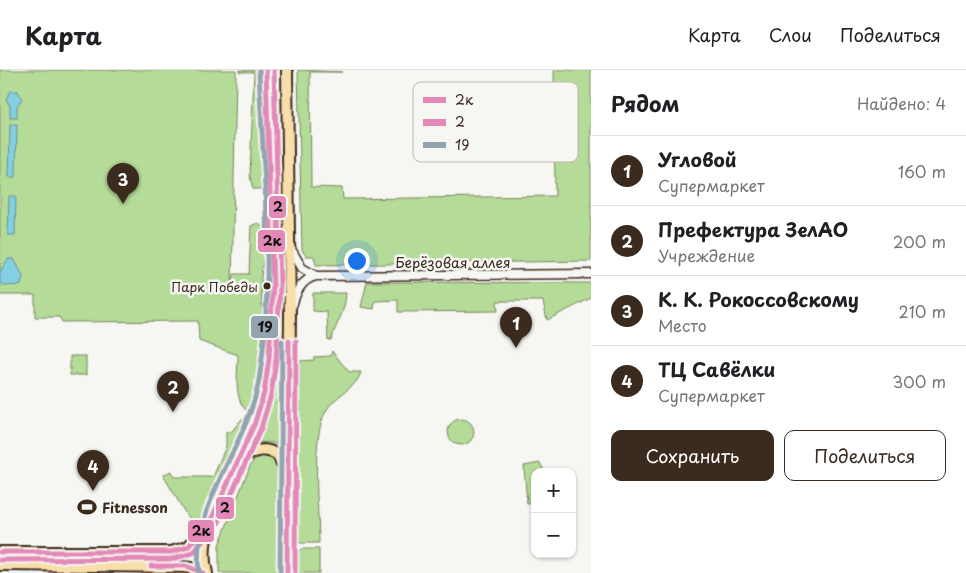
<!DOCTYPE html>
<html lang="ru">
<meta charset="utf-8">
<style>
:root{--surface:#fff;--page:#f2f2f2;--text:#202124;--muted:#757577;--line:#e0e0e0;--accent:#3b2a1e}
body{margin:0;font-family:"Playpen Sans",sans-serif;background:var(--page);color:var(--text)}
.controls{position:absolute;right:15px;bottom:15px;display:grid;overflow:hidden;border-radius:10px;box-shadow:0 1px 4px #0004}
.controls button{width:45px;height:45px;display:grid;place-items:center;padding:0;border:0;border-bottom:1px solid var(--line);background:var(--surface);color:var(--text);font:25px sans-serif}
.you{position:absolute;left:356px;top:190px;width:18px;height:18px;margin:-12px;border:4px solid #fff;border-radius:50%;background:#1a73e8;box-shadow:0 0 0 8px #1a73e833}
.badge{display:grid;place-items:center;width:32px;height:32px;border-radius:50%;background:var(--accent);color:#fff;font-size:16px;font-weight:700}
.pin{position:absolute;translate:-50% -41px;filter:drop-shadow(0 1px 2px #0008)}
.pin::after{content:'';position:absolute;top:26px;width:18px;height:15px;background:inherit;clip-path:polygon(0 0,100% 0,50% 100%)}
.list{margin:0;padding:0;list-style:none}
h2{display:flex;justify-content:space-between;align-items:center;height:65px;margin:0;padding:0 20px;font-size:21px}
h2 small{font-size:16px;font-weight:400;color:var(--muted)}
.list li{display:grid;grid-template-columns:32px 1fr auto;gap:15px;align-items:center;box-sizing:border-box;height:70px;padding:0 20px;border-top:1px solid var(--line)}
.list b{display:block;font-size:19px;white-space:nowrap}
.list p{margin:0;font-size:16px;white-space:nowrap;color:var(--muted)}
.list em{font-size:16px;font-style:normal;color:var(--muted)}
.actions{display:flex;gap:10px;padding:15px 20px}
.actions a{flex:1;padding:11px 0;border:1px solid var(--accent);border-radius:10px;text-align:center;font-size:18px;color:var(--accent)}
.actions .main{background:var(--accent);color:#fff}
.map{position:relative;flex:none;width:591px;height:503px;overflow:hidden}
header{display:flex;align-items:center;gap:30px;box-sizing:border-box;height:70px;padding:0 25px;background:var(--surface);border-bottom:1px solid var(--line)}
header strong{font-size:24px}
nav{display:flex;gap:28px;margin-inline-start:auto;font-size:18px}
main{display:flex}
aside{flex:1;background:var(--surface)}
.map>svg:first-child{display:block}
.green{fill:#b4dc98;stroke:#78835b}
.water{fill:#84d0e3;stroke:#678e94}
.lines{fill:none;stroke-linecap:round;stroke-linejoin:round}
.tertiary-casing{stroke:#3b2a1e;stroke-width:11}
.primary-casing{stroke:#3b2a1e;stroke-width:14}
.tertiary{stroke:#f6f6f2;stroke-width:8}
.primary{stroke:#f8deab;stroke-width:10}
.bus-1-casing{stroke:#f6f6f2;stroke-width:9}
.bus-2-casing{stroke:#f6f6f2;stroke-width:9}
.bus-3-casing{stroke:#f6f6f2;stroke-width:9}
.bus-1{stroke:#e289b7;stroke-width:5}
.bus-2{stroke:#e289b7;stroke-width:5}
.bus-3{stroke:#93a4b0;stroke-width:5}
.bus-dot{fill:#3b2a1e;stroke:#f6f6f2;stroke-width:2}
.labels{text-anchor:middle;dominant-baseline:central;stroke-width:5;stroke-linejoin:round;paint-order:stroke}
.bus-label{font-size:13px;fill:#3b2a1e;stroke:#f6f6f2;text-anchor:end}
.street-label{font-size:14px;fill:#3b2a1e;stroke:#f6f6f2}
.poi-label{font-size:14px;font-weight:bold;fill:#3b2a1e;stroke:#f6f6f2;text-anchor:start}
.key{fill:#f6f6f2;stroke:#beb9b2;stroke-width:1}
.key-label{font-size:14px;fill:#3b2a1e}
.line-badge{stroke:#f6f6f2;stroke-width:2}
.pale-badge-label{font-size:14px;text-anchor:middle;font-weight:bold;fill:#111}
</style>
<header>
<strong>Карта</strong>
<nav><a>Карта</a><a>Слои</a><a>Поделиться</a></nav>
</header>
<main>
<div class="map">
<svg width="591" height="503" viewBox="0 0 591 503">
<rect width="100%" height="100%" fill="#f6f6f2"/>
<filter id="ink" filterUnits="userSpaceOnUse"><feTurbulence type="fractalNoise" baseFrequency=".02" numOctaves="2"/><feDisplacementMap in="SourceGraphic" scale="10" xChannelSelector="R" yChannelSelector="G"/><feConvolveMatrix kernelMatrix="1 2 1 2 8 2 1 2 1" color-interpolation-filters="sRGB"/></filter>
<g filter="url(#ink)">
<path class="green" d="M 0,0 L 236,0 L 232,215 L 230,216 L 233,215 L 234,204 L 249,204 L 251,156 L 258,153 L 264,158 L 264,184 L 261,206 L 263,291 L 260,318 L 251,344 C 232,333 238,305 238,285 L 199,271 L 198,251 L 62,252 L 59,247 L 35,247 L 35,225 L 0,225 Z
M 240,0 L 259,0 L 263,119 L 253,119 L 250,106 L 254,2 L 239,2 Z
M 298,0 L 342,2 L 310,2 L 311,117 L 342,118 L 343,129 L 555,126 L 554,0 L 591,0 L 591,191 L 316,195 L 314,186 L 306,186 L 302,180 Z
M 367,212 L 591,213 L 591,228 L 547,250 L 543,231 L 497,231 L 498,241 L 398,242 L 398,230 L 375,231 L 374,239 L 361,237 Z
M 313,223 L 346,223 C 345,243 337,251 331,270 L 328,270 L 327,242 L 313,241 Z
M 281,258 L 282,377 L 274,373 L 256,372 L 274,322 Z
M 332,281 L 349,302 L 361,302 C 357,319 335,324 326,341 C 310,368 319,440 319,473 L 294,473 L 295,329 L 297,314 L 300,314 L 300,291 L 314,290 L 314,287 L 331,286 Z
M 70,286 L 86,286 L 86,305 L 70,305 Z
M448 362a13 13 0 1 1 26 0a13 13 0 1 1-26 0Z
M 242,349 L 245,350 L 203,444 L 199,449 L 193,450 L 187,446 L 163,405 L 171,401 L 174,407 L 213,407 L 226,376 L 226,362 L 231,362 Z
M 264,386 L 275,390 L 278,395 L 279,503 L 219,503 L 219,475 L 250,396 L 254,390 Z
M 540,393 L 545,402 L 535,402 L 535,433 L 527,434 L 524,396 Z
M 302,479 L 319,479 L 319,503 L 294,503 L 294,483 Z"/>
<path class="water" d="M 10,21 L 18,21 L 22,29 L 17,36 L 17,48 L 10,48 L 10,36 L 6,29 Z
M 10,55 L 17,55 L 16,107 L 9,107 Z
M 9,126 L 16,126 L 15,165 L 8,165 Z
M 8,189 L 14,189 L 23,206 L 21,215 L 6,216 L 0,213 L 0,202 Z"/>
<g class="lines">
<g class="tertiary-casing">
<path id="tertiary" d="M 291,179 L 302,198 L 316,206
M 292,236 C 296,222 301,210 316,206 L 591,204"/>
</g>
<g class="primary-casing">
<path id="primary" d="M 287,0 L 290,245 L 287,503
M 237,393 C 249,382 263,375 278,385 L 286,403
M 0,482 L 171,482 L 188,477 L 209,452
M 0,495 L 183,497 L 199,499 L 203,503
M 207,503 C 191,451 254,374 264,322 C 270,294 270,267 272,239 C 275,159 269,79 266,0"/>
</g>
<use href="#tertiary" class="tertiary"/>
<use href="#primary" class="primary"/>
<g class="bus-1-casing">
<path id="bus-1" d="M 0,482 L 171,482 L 188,477 L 212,448 L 254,355 L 264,323 L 269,289 L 273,215 L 266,0
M 151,496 L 186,496 L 203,503
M 287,503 L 289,271"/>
</g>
<g class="bus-2-casing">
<path id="bus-2" d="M 0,490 L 172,489 L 193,483 L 219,452 L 261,358 L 271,325 L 276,289 L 280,215 L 274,0
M 295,503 L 296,271"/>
</g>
<g class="bus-3-casing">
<path id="bus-3" d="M 199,503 C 191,432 247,378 259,310 C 275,212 263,100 259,0
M 280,503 L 282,271"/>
</g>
<use href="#bus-1" class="bus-1"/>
<use href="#bus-2" class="bus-2"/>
<use href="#bus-3" class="bus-3"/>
</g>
</g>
<defs>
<g id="stadium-bare" transform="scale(1.5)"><path d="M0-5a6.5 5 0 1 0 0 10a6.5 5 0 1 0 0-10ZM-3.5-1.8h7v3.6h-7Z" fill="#3b2a1e" stroke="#f6f6f2" stroke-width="2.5" paint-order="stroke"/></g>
</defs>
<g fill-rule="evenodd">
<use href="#stadium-bare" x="87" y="437"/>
</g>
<circle class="bus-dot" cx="267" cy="216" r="4.5"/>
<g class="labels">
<g class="bus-label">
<text x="258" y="216">Парк Победы</text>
</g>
<g class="street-label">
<text x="453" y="192">Берёзовая аллея</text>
</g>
<g class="poi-label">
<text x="102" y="437">Fitnesson</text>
</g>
</g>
<rect x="413" y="12" width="165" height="80" rx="8" class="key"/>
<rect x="423" y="27" width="23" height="6" fill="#e289b7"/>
<rect x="423" y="49" width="23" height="7" fill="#e289b7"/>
<rect x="423" y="72" width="23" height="6" fill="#93a4b0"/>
<g class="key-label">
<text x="455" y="35">2к</text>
<text x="455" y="57">2</text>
<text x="455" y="80">19</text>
</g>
<g class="line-badge">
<rect x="268" y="125" width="19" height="24" rx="5" fill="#e289b7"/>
<rect x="257" y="159" width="29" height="24" rx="5" fill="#e289b7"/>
<rect x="250" y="245" width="29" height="24" rx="5" fill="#93a4b0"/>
<rect x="215" y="426" width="20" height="24" rx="5" fill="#e289b7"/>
<rect x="187" y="449" width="28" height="24" rx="5" fill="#e289b7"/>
</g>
<g class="pale-badge-label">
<text x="278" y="142">2</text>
<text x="272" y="176">2к</text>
<text x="265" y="262">19</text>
<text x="225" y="443">2</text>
<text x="201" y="466">2к</text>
</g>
</svg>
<div class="controls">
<button>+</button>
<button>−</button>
</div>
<div class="you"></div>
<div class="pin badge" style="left:516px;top:278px">1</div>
<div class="pin badge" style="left:173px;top:342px">2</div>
<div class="pin badge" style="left:123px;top:134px">3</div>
<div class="pin badge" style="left:93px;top:421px">4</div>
</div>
<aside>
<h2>Рядом<small>Найдено: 4</small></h2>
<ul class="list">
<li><span class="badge">1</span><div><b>Угловой</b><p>Супермаркет</p></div><em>160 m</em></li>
<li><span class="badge">2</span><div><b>Префектура ЗелАО</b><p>Учреждение</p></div><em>200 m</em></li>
<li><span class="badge">3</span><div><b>К. К. Рокоссовскому</b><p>Место</p></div><em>210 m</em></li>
<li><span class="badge">4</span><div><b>ТЦ Савёлки</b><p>Супермаркет</p></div><em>300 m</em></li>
</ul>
<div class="actions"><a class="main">Сохранить</a><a>Поделиться</a></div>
</aside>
</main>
